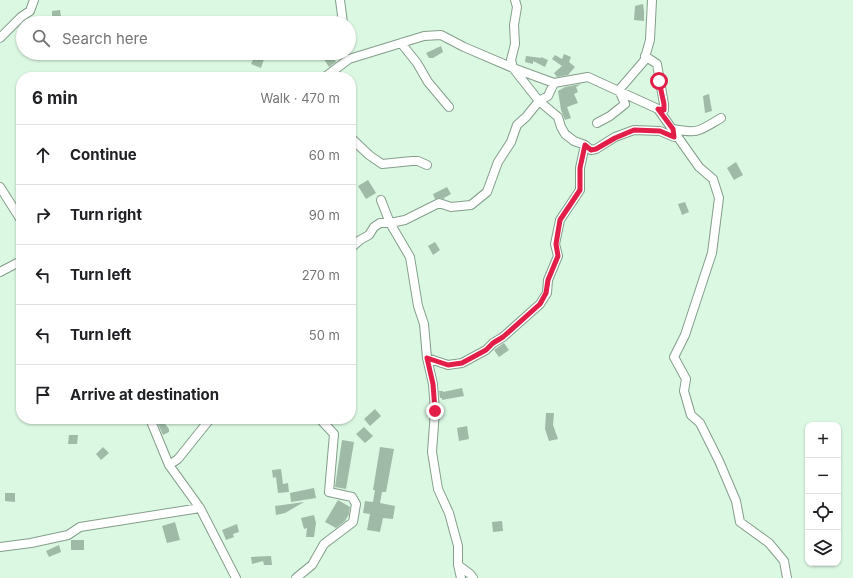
<!DOCTYPE html>
<meta charset="utf-8">
<style>
:root{--surface:#fff;--page:#f2f2f2;--text:#202124;--muted:#757577;--line:#e0e0e0}
body{margin:0;font-family:Inter,sans-serif;background:var(--page);color:var(--text)}
.controls{position:absolute;right:12px;bottom:12px;display:grid;overflow:hidden;border-radius:8px;box-shadow:0 1px 3px #0004}
.controls button{width:36px;height:36px;display:grid;place-items:center;padding:0;border:0;border-bottom:1px solid var(--line);background:var(--surface);color:var(--text);font:20px sans-serif}
.stop{position:absolute;width:12px;height:12px;margin:-9px;border:3px solid #e11d48;border-radius:50%;background:#fff}
.stop.end{background:#e11d48;border-color:#fff;box-shadow:0 1px 4px #0008}
.list{margin:0;padding:0;list-style:none}
h2{display:flex;justify-content:space-between;align-items:center;height:52px;margin:0;padding:0 16px;font-size:17px}
h2 small{font-size:13px;font-weight:400;color:var(--muted)}
.list li{display:grid;grid-template-columns:26px 1fr auto;gap:12px;align-items:center;box-sizing:border-box;height:60px;padding:0 16px;border-top:1px solid var(--line)}
.list b{display:block;font-size:15px;white-space:nowrap}
.list em{font-size:13px;font-style:normal;color:var(--muted)}
.icon{flex:none;width:22px;height:22px;fill:none;stroke:currentColor;stroke-width:2;stroke-linecap:round;stroke-linejoin:round}
.map{position:relative;flex:none;width:853px;height:578px;overflow:hidden}
.search{position:absolute;background:var(--surface);box-shadow:0 1px 3px #0004;left:16px;top:16px;width:340px;height:44px;display:flex;align-items:center;gap:10px;box-sizing:border-box;padding:0 14px;border-radius:22px;color:var(--muted);font-size:15px}
.panel{position:absolute;background:var(--surface);box-shadow:0 1px 3px #0004;left:16px;top:72px;width:340px;height:352px;border-radius:16px}
.map>svg:first-child{display:block}
.building{fill:#9fbaa6}
.lines{fill:none;stroke-linecap:round;stroke-linejoin:round}
.street-casing{stroke:#849e8b;stroke-width:10}
.street{stroke:#fff;stroke-width:8}
.route{stroke:#e11d48;stroke-width:5}
</style>
<div class="map">
<svg width="853" height="578" viewBox="0 0 853 578">
<rect width="100%" height="100%" fill="#dbf8e3"/>
<path class="building" d="M 643,4 L 644,11 L 644,21 L 634,20 L 635,6 Z
M 60,10 L 62,22 L 55,23 L 54,18 L 52,18 L 52,11 Z
M 441,46 L 443,52 L 433,58 L 429,58 L 426,53 Z
M 320,53 L 331,53 L 336,62 L 329,67 Z
M 564,54 L 571,57 L 569,62 L 575,67 L 568,75 L 557,77 L 554,73 L 562,66 L 552,59 L 555,55 L 562,59 Z
M 255,56 L 264,59 L 261,68 L 251,64 Z
M 526,56 L 541,58 L 541,57 L 548,60 L 545,67 L 533,61 L 533,64 L 525,62 Z
M 581,84 L 576,87 L 578,92 L 574,94 L 578,103 L 567,107 L 571,118 L 565,120 L 561,110 L 558,91 L 565,87 Z
M 709,94 L 712,111 L 705,113 L 703,96 Z
M 736,162 L 743,175 L 734,180 L 727,168 Z
M 368,180 L 376,193 L 366,199 L 358,186 Z
M 447,187 L 451,194 L 444,198 L 445,199 L 439,198 L 435,199 L 433,194 Z
M 685,202 L 689,212 L 682,215 L 678,204 Z
M 435,242 L 440,250 L 433,255 L 428,246 Z
M 504,343 L 509,350 L 499,357 L 494,350 Z
M 462,388 L 464,396 L 442,400 L 442,398 L 440,398 L 439,391 L 443,391 L 443,392 Z
M 375,409 L 381,416 L 370,426 L 364,419 Z
M 546,413 L 554,413 L 553,425 L 558,439 L 549,441 L 545,429 Z
M 163,421 L 169,429 L 169,432 L 163,435 L 158,424 Z
M 467,426 L 469,439 L 459,441 L 457,428 Z
M 364,427 L 373,436 L 365,443 L 356,434 Z
M 69,435 L 78,435 L 77,444 L 68,444 Z
M 342,440 L 354,442 L 346,489 L 335,487 Z
M 103,447 L 109,453 L 101,460 L 96,454 Z
M 380,447 L 394,449 L 386,492 L 382,492 L 380,503 L 395,506 L 393,519 L 383,518 L 380,532 L 367,530 L 370,514 L 363,513 L 365,501 L 373,502 L 375,490 L 373,490 Z
M 281,469 L 283,484 L 288,483 L 289,492 L 278,493 L 276,477 L 273,478 L 272,470 Z
M 314,488 L 316,498 L 291,502 L 290,493 Z
M 5,493 L 15,493 L 15,502 L 5,501 Z
M 338,500 L 350,507 L 349,514 L 345,521 L 336,528 L 325,522 Z
M 304,502 L 285,513 L 276,515 L 275,506 Z
M 314,515 L 316,523 L 314,537 L 306,537 L 307,528 L 304,529 L 301,518 Z
M 502,521 L 503,531 L 493,532 L 492,522 Z
M 175,522 L 180,540 L 167,543 L 162,526 Z
M 237,524 L 239,532 L 233,534 L 234,537 L 226,540 L 222,530 Z
M 71,540 L 84,540 L 84,550 L 71,550 Z
M 59,545 L 61,552 L 49,557 L 46,551 Z
M 271,556 L 272,565 L 264,565 L 263,561 L 252,564 L 251,557 Z"/>
<g class="lines">
<g class="street-casing">
<path id="street" d="M 340,0 L 343,23
M 0,38 L 21,17 L 30,11 L 34,0
M 401,43 L 417,63 L 428,82 L 449,107
M 645,56 L 657,64 L 664,104 L 664,110 L 658,109
M 325,77 L 349,59 L 424,36 L 441,35 L 464,47 L 513,68 L 554,83 L 588,77 L 658,109 L 699,167 L 713,179 L 719,198 L 712,253 L 685,335 L 674,357 L 686,379 L 684,391 L 691,415 L 700,423 L 719,461 L 736,501 L 740,522 L 769,543 L 784,561 L 787,578
M 597,123 L 610,116 L 625,104 L 619,90 L 644,61 L 650,40 L 652,0
M 351,138 L 369,155 L 382,164 L 412,161 L 418,161 L 427,165
M 585,145 L 591,150 L 596,149 L 615,137 L 634,130 L 660,131 L 674,137 L 673,129 C 699,134 699,131 721,118
M 0,187 L 21,220
M 381,200 L 390,223 L 405,220 L 439,203 L 451,207 L 471,205 L 487,192 L 498,162 L 511,142 L 517,125 L 526,117 L 539,101 L 548,96 L 554,83
M 351,248 L 360,240 L 369,235 L 374,227 L 380,223 L 390,223 L 410,257 L 418,306 L 424,324 L 427,358 L 433,384 L 435,411 L 432,452 L 438,489 L 449,513 L 458,546 L 458,565 L 470,574 L 473,578
M 0,272 L 21,261
M 427,358 L 448,365 L 462,363 L 486,350 L 493,343 L 503,337 L 540,304 L 547,293 L 548,280 L 558,256 L 555,244 L 560,220 L 580,190 L 580,168 L 585,145 L 574,141 L 565,134 L 561,127 L 558,117 L 539,101 L 513,68 L 511,60 L 515,44 L 514,25 L 517,7 L 515,0
M 150,419 L 169,465 L 200,508 L 236,578
M 169,465 L 178,459 L 210,419
M 0,547 L 31,543 L 68,535 L 80,527 L 200,508
M 458,565 L 461,578
M 296,578 L 312,565 L 324,544 L 353,522 L 356,504 L 352,497 L 329,492 L 334,434 L 320,419"/>
</g>
<use href="#street" class="street"/>
</g>
<g class="lines">
<path class="route" d="M 435,411 L 433,384 L 427,358 L 448,365 L 462,363 L 486,350 L 493,343 L 503,337 L 540,304 L 546,293 L 548,280 L 558,256 L 556,244 L 560,220 L 580,190 L 580,168 L 585,145 L 591,150 L 596,149 L 615,138 L 634,130 L 660,131 L 674,137 L 673,129 L 658,109 L 664,110 L 664,104 L 659,81"/>
</g>
</svg>
<div class="controls">
<button>+</button>
<button>−</button>
<button><svg class="icon" aria-label="locate" viewBox="0 0 24 24"><circle cx="12" cy="12" r="6"/><path d="M12 2v4M12 18v4M2 12h4M18 12h4"/></svg></button>
<button><svg class="icon" aria-label="layers" viewBox="0 0 24 24"><path d="M12 4l9 5-9 5-9-5zM3 14l9 5 9-5"/></svg></button>
</div>
<div class="stop" style="left:659px;top:81px"></div>
<div class="stop end" style="left:435px;top:411px"></div>
<div class="search"><svg class="icon" aria-label="search" viewBox="0 0 24 24"><circle cx="10" cy="10" r="6"/><path d="M15 15l6 6"/></svg>Search here</div>
<section class="panel">
<h2>6 min<small>Walk · 470 m</small></h2>
<ul class="list">
<li><svg class="icon" aria-label="ahead" viewBox="0 0 24 24"><path d="M12 20V5M6 11l6-6 6 6"/></svg><div><b>Continue</b></div><em>60 m</em></li>
<li><svg class="icon" aria-label="right" viewBox="0 0 24 24"><path d="M7 20v-9h11M14 6l5 5-5 5"/></svg><div><b>Turn right</b></div><em>90 m</em></li>
<li><svg class="icon" aria-label="left" viewBox="0 0 24 24"><path d="M17 20v-9H6M10 6l-5 5 5 5"/></svg><div><b>Turn left</b></div><em>270 m</em></li>
<li><svg class="icon" aria-label="left" viewBox="0 0 24 24"><path d="M17 20v-9H6M10 6l-5 5 5 5"/></svg><div><b>Turn left</b></div><em>50 m</em></li>
<li><svg class="icon" aria-label="arrive" viewBox="0 0 24 24"><path d="M6 21V4h12l-3 4 3 4H6"/></svg><div><b>Arrive at destination</b></div></li>
</ul>
</section>
</div>
